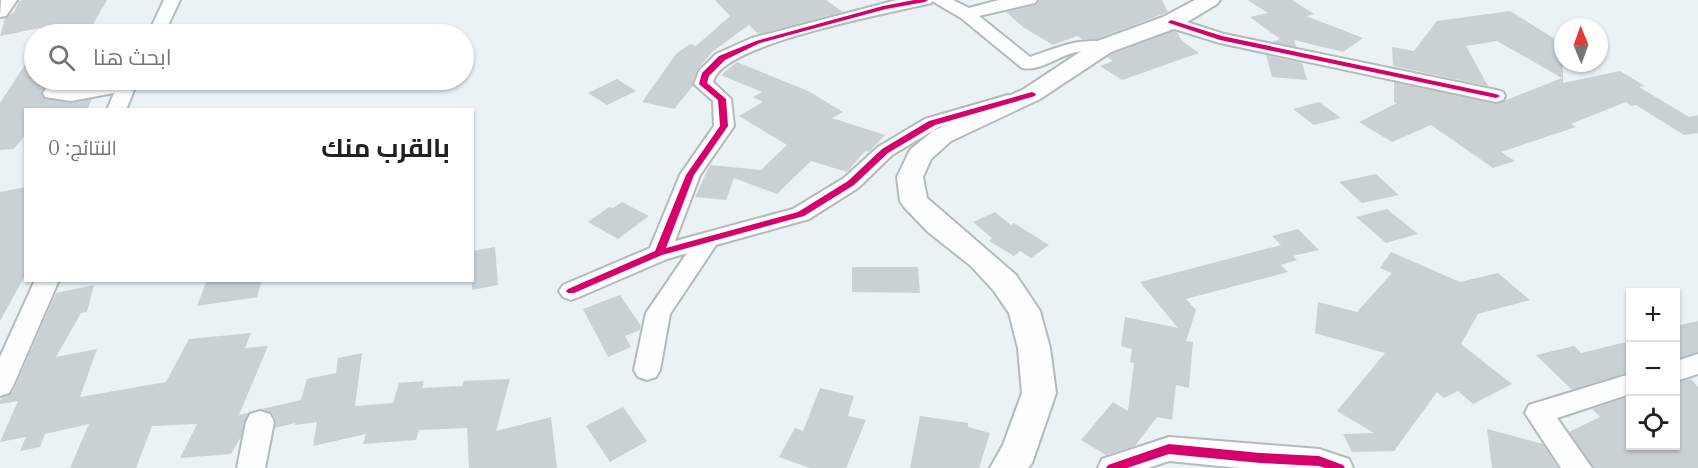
<!DOCTYPE html>
<html lang="ar">
<meta charset="utf-8">
<style>
:root{--surface:#fff;--page:#f2f2f2;--text:#202124;--muted:#757577;--line:#e0e0e0}
body{margin:0;font-family:"IBM Plex Serif",Cairo,serif;background:var(--page);color:var(--text);direction:rtl}
.controls{position:absolute;right:18px;bottom:18px;display:grid;overflow:hidden;border-radius:0px;box-shadow:0 2px 4px #0004}
.controls button{width:54px;height:54px;display:grid;place-items:center;padding:0;border:0;border-bottom:2px solid var(--line);background:var(--surface);color:var(--text);font:30px sans-serif}
.compass{position:absolute;left:1554px;top:18px;width:54px;height:54px;border-radius:50%;background:var(--surface);box-shadow:0 2px 4px #0004;rotate:359deg}
.list{margin:0;padding:0;list-style:none}
h2{display:flex;justify-content:space-between;align-items:center;height:78px;margin:0;padding:0 24px;font-size:26px}
h2 small{font-size:20px;font-weight:400;color:var(--muted)}
.icon{flex:none;width:33px;height:33px;fill:none;stroke:currentColor;stroke-width:2;stroke-linecap:round;stroke-linejoin:round}
.map{position:relative;flex:none;width:1698px;height:468px;overflow:hidden;direction:ltr}
.search{position:absolute;background:var(--surface);box-shadow:0 2px 4px #0004;left:24px;top:24px;width:450px;height:66px;display:flex;align-items:center;gap:15px;box-sizing:border-box;padding:0 21px;border-radius:33px;color:var(--muted);font-size:22px}
.panel{position:absolute;background:var(--surface);box-shadow:0 2px 4px #0004;left:24px;top:108px;width:450px;height:174px;border-radius:0px;direction:rtl}
.map>svg:first-child{display:block}
.building{fill:#cad1d4}
.lines{fill:none;stroke-linecap:round;stroke-linejoin:round}
.minor-casing{stroke:#b3babd;stroke-width:4}
.major-casing{stroke:#b3babd;stroke-width:4}
.minor{fill:#fcfdfe;fill-rule:evenodd}
.major{fill:#fcfdfe;fill-rule:evenodd}
.cycleway-casing{stroke:#fefefe;stroke-width:4}
.cycleway{fill:#d6006c;fill-rule:evenodd}
</style>
<div class="map">
<svg width="1698" height="468" viewBox="0 0 1698 468">
<rect width="100%" height="100%" fill="#eaf2f6"/>
<path class="building" d="M 23,0 L 107,0 L 92,26 L 81,26 L 76,34 L 39,34 L 45,27 L 0,36 L 5,18 L 14,12 L 19,1 Z
M 715,0 L 826,0 L 843,12 L 758,34 L 749,25 L 712,52 L 697,70 L 692,83 L 693,86 L 674,109 L 642,102 L 676,54 L 690,44 L 696,46 L 730,16 Z
M 1039,0 L 1162,0 L 1168,12 L 1097,39 L 1082,39 L 1077,36 L 1053,45 L 1023,27 L 1006,12 L 1036,5 Z
M 1248,0 L 1292,0 L 1314,14 L 1306,16 L 1363,38 L 1343,52 L 1294,40 L 1296,47 L 1272,42 L 1280,39 L 1250,17 L 1268,13 Z
M 1510,11 L 1555,39 L 1563,38 L 1563,83 L 1620,71 L 1645,86 L 1639,87 L 1689,117 L 1698,115 L 1698,133 L 1684,135 L 1636,105 L 1631,106 L 1626,102 L 1571,124 L 1576,127 L 1501,152 L 1515,161 L 1493,168 L 1431,125 L 1392,142 L 1359,122 L 1397,103 L 1394,102 L 1394,82 L 1496,104 L 1562,78 L 1497,41 L 1466,46 L 1488,86 L 1393,66 L 1392,47 L 1414,51 L 1437,21 Z
M 1174,31 L 1177,32 L 1182,41 L 1199,53 L 1122,80 L 1100,66 L 1113,61 L 1107,57 L 1112,54 Z
M 34,51 L 34,80 L 49,80 L 41,92 L 43,98 L 71,103 L 92,99 L 87,110 L 26,110 L 26,134 L 14,149 L 0,150 L 0,103 Z
M 1266,55 L 1302,63 L 1307,80 L 1272,77 Z
M 737,62 L 808,91 L 843,112 L 832,118 L 885,135 L 869,152 L 865,151 L 847,172 L 811,161 L 777,194 L 734,178 L 726,200 L 695,197 L 710,165 L 761,170 L 787,145 L 739,116 L 763,102 L 753,97 L 762,92 L 721,75 Z
M 617,79 L 636,91 L 607,105 L 588,93 Z
M 1319,102 L 1341,118 L 1314,125 L 1293,109 Z
M 1376,174 L 1399,195 L 1362,203 L 1339,182 Z
M 26,187 L 26,274 L 0,321 L 0,192 Z
M 622,202 L 649,216 L 618,239 L 588,222 L 609,207 L 613,208 Z
M 1387,209 L 1418,234 L 1386,243 L 1356,217 Z
M 995,212 L 1011,225 L 1014,223 L 1049,245 L 1031,258 L 1020,251 L 1014,256 L 989,241 L 992,238 L 973,222 Z
M 1298,229 L 1319,250 L 1293,256 L 1297,260 L 1281,265 L 1288,272 L 1186,299 L 1196,310 L 1186,341 L 1193,342 L 1189,388 L 1176,385 L 1172,420 L 1157,417 L 1135,446 L 1106,455 L 1081,440 L 1113,402 L 1128,411 L 1134,363 L 1130,362 L 1132,349 L 1121,346 L 1125,317 L 1178,328 L 1140,282 L 1281,245 L 1272,236 Z
M 495,247 L 498,285 L 472,290 L 472,251 Z
M 1391,252 L 1460,282 L 1498,273 L 1530,300 L 1478,314 L 1461,344 L 1512,384 L 1473,404 L 1458,391 L 1444,398 L 1437,392 L 1394,451 L 1352,452 L 1343,434 L 1374,433 L 1337,411 L 1385,353 L 1315,333 L 1318,302 L 1357,312 L 1392,273 L 1380,268 Z
M 852,267 L 918,267 L 920,293 L 852,292 Z
M 207,280 L 262,280 L 257,297 L 197,306 Z
M 94,285 L 87,312 L 81,313 L 56,357 L 97,349 L 80,397 L 166,382 L 189,339 L 251,333 L 245,348 L 268,346 L 239,415 L 248,413 L 241,437 L 231,454 L 180,458 L 197,424 L 152,426 L 136,468 L 70,468 L 89,424 L 45,434 L 40,447 L 20,451 L 26,437 L 0,442 L 18,401 L 0,404 L 0,401 L 2,398 L 11,394 L 15,387 L 56,293 Z
M 620,295 L 641,326 L 640,330 L 625,336 L 631,347 L 608,357 L 583,309 Z
M 1698,321 L 1698,352 L 1676,359 L 1676,326 Z
M 1630,341 L 1630,372 L 1572,390 L 1536,355 L 1574,346 L 1581,353 Z
M 362,353 L 355,406 L 393,403 L 399,383 L 424,381 L 422,388 L 462,386 L 464,381 L 510,379 L 496,431 L 551,417 L 557,468 L 469,468 L 467,428 L 419,430 L 416,440 L 363,444 L 366,434 L 313,446 L 317,422 L 295,425 L 295,423 L 275,428 L 276,421 L 272,413 L 262,409 L 301,400 L 307,379 L 336,373 L 338,358 Z
M 1691,379 L 1698,387 L 1698,468 L 1594,468 L 1569,432 L 1600,417 L 1592,409 L 1630,396 L 1630,446 L 1676,446 L 1676,383 Z
M 820,388 L 854,396 L 848,416 L 866,420 L 846,468 L 810,468 L 779,457 L 795,428 L 803,431 Z
M 623,407 L 647,441 L 610,462 L 586,426 Z
M 920,416 L 968,423 L 968,427 L 990,433 L 979,468 L 910,468 Z
M 1487,429 L 1543,444 L 1558,468 L 1492,468 Z"/>
<g class="lines">
<g class="minor-casing">
<path id="minor" d="M 17,0 L 6,16 L 0,17 L 1,0 Z
M 164,0 L 180,0 L 164,34 L 148,34 Z
M 897,0 L 953,0 L 969,8 L 999,0 L 1037,0 L 1035,3 L 979,16 L 1030,57 C 1056,48 1081,36 1109,43 L 1112,47 L 1109,51 C 1098,53 1087,50 1076,52 C 1058,56 1040,72 1022,68 L 961,18 L 932,1 L 931,3 C 892,13 721,43 713,82 L 731,99 L 734,126 L 700,175 L 675,241 L 793,209 L 844,178 L 878,147 L 925,119 L 1008,95 L 1015,97 L 1017,101 L 1015,105 L 939,127 L 892,155 L 858,188 L 809,219 L 716,245 L 670,314 L 660,370 L 656,377 L 647,380 L 638,377 L 634,370 L 646,313 L 687,253 L 667,259 L 579,297 L 571,300 L 563,297 L 559,291 L 563,285 L 650,248 L 680,175 L 714,126 L 713,101 L 694,84 L 699,71 L 716,54 L 752,38 Z
M 1171,17 L 1224,34 L 1496,90 L 1503,92 L 1505,96 L 1503,100 L 1496,102 L 1220,43 L 1165,26 L 1163,22 L 1165,18 Z
M 87,27 L 93,28 L 94,34 L 78,34 L 81,28 Z
M 51,80 L 69,80 L 64,89 L 71,89 L 120,80 L 138,80 L 126,110 L 107,110 L 114,93 L 71,101 L 45,97 L 43,93 Z
M 35,280 L 59,280 L 13,386 L 9,393 L 0,396 L 0,357 Z
M 1698,354 L 1698,374 L 1676,381 L 1676,361 Z
M 1630,374 L 1630,394 L 1557,418 L 1592,468 L 1561,468 L 1525,413 L 1529,405 Z
M 260,411 L 270,414 L 274,422 L 265,468 L 237,468 L 246,422 L 250,414 Z
M 1169,437 L 1319,449 L 1349,459 L 1353,468 L 1240,468 L 1169,461 L 1148,468 L 1098,468 L 1102,459 Z"/>
</g>
<g class="major-casing">
<path id="major" d="M 1195,0 L 1220,0 L 1217,4 L 1179,27 L 1111,52 L 1040,99 L 951,141 L 931,159 L 923,177 L 927,198 L 1016,275 L 1040,311 L 1050,348 L 1056,393 L 1032,463 L 1028,468 L 990,468 L 1003,445 L 1022,393 L 1018,348 L 1009,313 L 994,291 L 971,266 L 928,232 L 904,207 L 900,201 L 897,177 L 910,150 L 933,131 L 1024,89 L 1095,42 L 1163,17 Z"/>
</g>
<use href="#minor" class="minor"/>
<use href="#major" class="major"/>
<g class="cycleway-casing">
<path id="cycleway" d="M 914,0 L 928,0 L 925,2 L 886,9 L 760,43 L 725,60 L 709,76 L 707,83 L 726,99 L 728,126 L 694,175 L 666,248 L 798,212 L 848,181 L 882,149 L 929,121 L 1032,92 L 1036,94 L 1035,96 L 935,125 L 888,153 L 854,185 L 804,216 L 662,255 L 574,293 L 568,293 L 566,291 L 568,289 L 655,251 L 686,175 L 720,126 L 718,100 L 699,84 L 702,73 L 719,56 L 756,41 L 883,6 Z
M 1171,20 L 1222,36 L 1496,94 L 1500,96 L 1496,98 L 1220,40 L 1169,23 L 1168,22 Z
M 1169,444 L 1260,453 L 1319,456 L 1343,465 L 1345,468 L 1325,468 L 1319,466 L 1260,463 L 1169,454 L 1127,468 L 1106,468 L 1108,465 Z"/>
</g>
<use href="#cycleway" class="cycleway"/>
</g>
</svg>
<div class="controls">
<button>+</button>
<button>−</button>
<button><svg class="icon" aria-label="locate" viewBox="0 0 24 24"><circle cx="12" cy="12" r="6"/><path d="M12 2v4M12 18v4M2 12h4M18 12h4"/></svg></button>
</div>
<svg class="compass" viewBox="-18 -18 36 36"><path d="M0-13l5 13h-10z" fill="#e53935"/><path d="M0 13l5-13h-10z" fill="#757577"/></svg>
<div class="search"><svg class="icon" aria-label="search" viewBox="0 0 24 24"><circle cx="10" cy="10" r="6"/><path d="M15 15l6 6"/></svg>ابحث هنا</div>
<section class="panel">
<h2>بالقرب منك<small>النتائج: 0</small></h2>
<ul class="list">
</ul>
</section>
</div>
